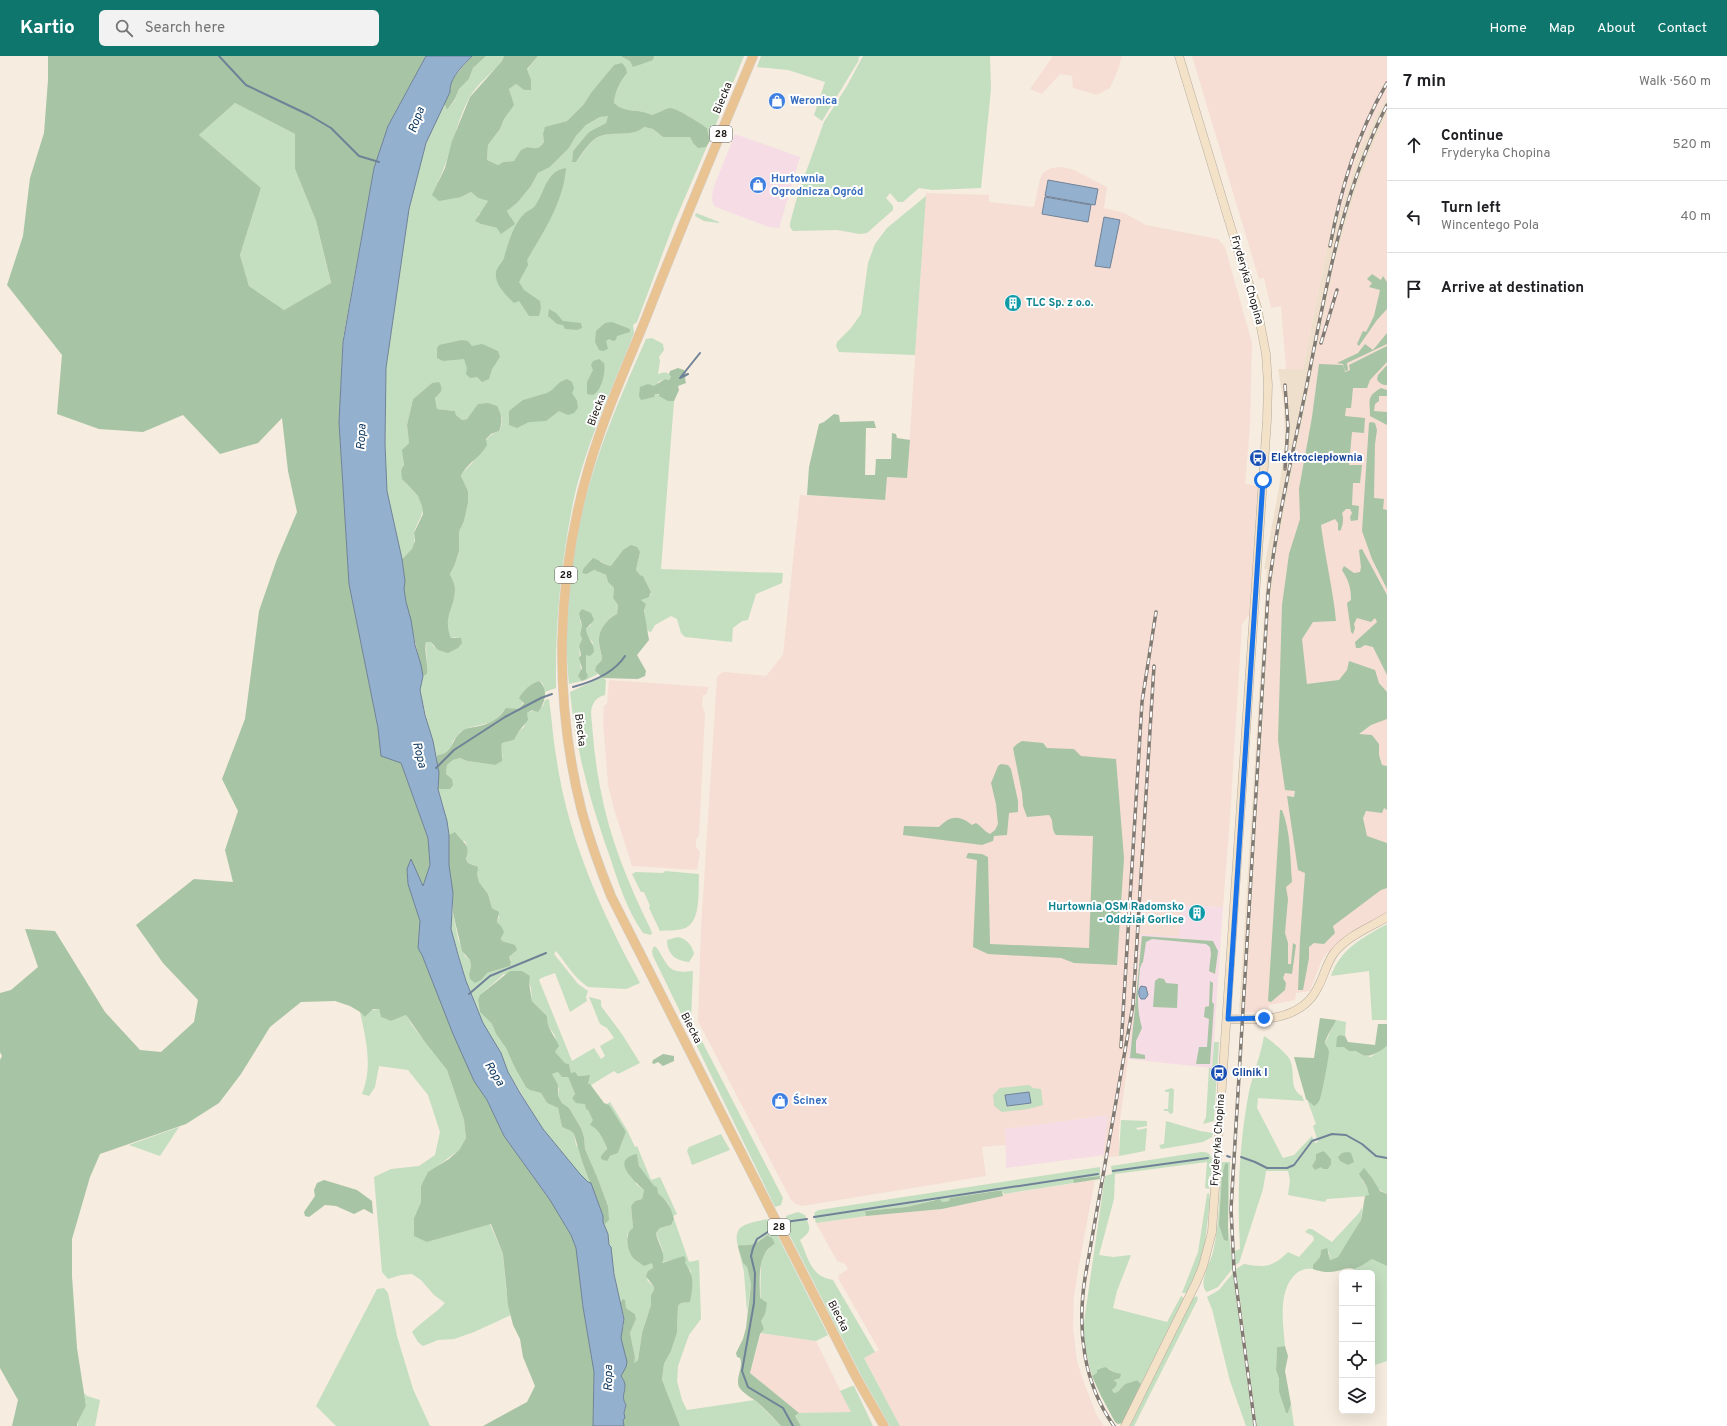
<!DOCTYPE html>
<meta charset="utf-8">
<style>
:root{--surface:#fff;--page:#f2f2f2;--text:#202124;--muted:#757577;--line:#e0e0e0;--accent:#0f766e}
body{margin:0;font-family:Overpass,sans-serif;background:var(--page);color:var(--text)}
.controls{position:absolute;right:12px;bottom:12px;display:grid;overflow:hidden;border-radius:6px;box-shadow:0 4px 16px #0002}
.controls button{width:36px;height:36px;display:grid;place-items:center;padding:0;border:0;border-bottom:1px solid var(--line);background:var(--surface);color:var(--text);font:20px sans-serif}
.stop{position:absolute;width:12px;height:12px;margin:-9px;border:3px solid #1a73e8;border-radius:50%;background:#fff}
.stop.end{background:#1a73e8;border-color:#fff;box-shadow:0 1px 4px #0008}
.list{margin:0;padding:0;list-style:none}
h2{display:flex;justify-content:space-between;align-items:center;height:52px;margin:0;padding:0 16px;font-size:17px}
h2 small{font-size:13px;font-weight:400;color:var(--muted)}
.list li{display:grid;grid-template-columns:26px 1fr auto;gap:12px;align-items:center;box-sizing:border-box;height:72px;padding:0 16px;border-top:1px solid var(--line)}
.list b{display:block;font-size:15px;white-space:nowrap}
.list p{margin:0;font-size:13px;white-space:nowrap;color:var(--muted)}
.list em{font-size:13px;font-style:normal;color:var(--muted)}
.icon{flex:none;width:22px;height:22px;fill:none;stroke:currentColor;stroke-width:2;stroke-linecap:round;stroke-linejoin:round}
.map{position:relative;flex:none;width:1387px;height:1370px;overflow:hidden}
header{display:flex;align-items:center;gap:24px;box-sizing:border-box;height:56px;padding:0 20px;background:var(--accent);color:#fff}
header strong{font-size:19px}
nav{display:flex;gap:22px;margin-inline-start:auto;font-size:14px}
.search{width:280px;height:36px;background:var(--page);display:flex;align-items:center;gap:10px;box-sizing:border-box;padding:0 14px;border-radius:6px;color:var(--muted);font-size:15px}
main{display:flex}
aside{flex:1;background:var(--surface)}
.map>svg:first-child{display:block}
.commercial{fill:#f5dce5}
.industrial{fill:#f6ded4}
.built{fill:#eedfcc}
.green{fill:#c4dec0;fill-rule:evenodd}
.forest{fill:#a7c4a4;fill-rule:evenodd}
.water{fill:#94b0cf;stroke:#708297}
.lines{fill:none;stroke-linecap:round;stroke-linejoin:round}
.stream{stroke:#708297;stroke-width:2}
.secondary-casing{stroke:#b4ab9f;stroke-width:9}
.primary-casing{stroke:#d2d1d0;stroke-width:10}
.secondary{stroke:#f4e2c8;stroke-width:8}
.primary{stroke:#e9c492;stroke-width:9}
.rail-casing{stroke:#817a72;stroke-width:3.5}
.rail{stroke:#fff;stroke-width:2;stroke-dasharray:6;stroke-linecap:butt}
.route{stroke:#1a73e8;stroke-width:5}
.labels{text-anchor:middle;dominant-baseline:central;stroke-width:4;stroke-linejoin:round;paint-order:stroke}
.shield{fill:#fff;stroke:#605d5a;stroke-width:1}
.shield-label{font-size:10px;font-weight:bold;fill:#1c1814}
.street-label{font-size:11px;fill:#1c1814;stroke:#fff}
.shop-label{font-size:11px;font-weight:bold;fill:#366cbe;stroke:#fff;text-anchor:start}
.culture-label{font-size:11px;font-weight:bold;fill:#0d838f;stroke:#fff;text-anchor:start}
.transit-label{font-size:11px;font-weight:bold;fill:#164399;stroke:#fff;text-anchor:start}
.water-label{font-size:12px;font-style:italic;fill:#0a345c;stroke:#fff}
</style>
<header>
<strong>Kartio</strong>
<div class="search"><svg class="icon" aria-label="search" viewBox="0 0 24 24"><circle cx="10" cy="10" r="6"/><path d="M15 15l6 6"/></svg>Search here</div>
<nav><a>Home</a><a>Map</a><a>About</a><a>Contact</a></nav>
</header>
<main>
<div class="map">
<svg width="1387" height="1370" viewBox="0 0 1387 1370">
<rect width="100%" height="100%" fill="#f6ecdf"/>
<path class="commercial" d="M 735,78 L 800,101 L 779,172 L 769,171 L 721,153 L 714,150 L 712,144 L 713,133 Z
M 1182,849 L 1223,851 L 1212,1012 L 1128,1003 L 1135,951 L 1141,878 Z
M 1109,1059 L 1104,1099 L 1006,1112 L 1005,1073 Z"/>
<path class="industrial" d="M 1053,0 L 1122,0 L 1118,14 L 1110,32 L 1097,39 L 1073,32 L 1072,20 L 1060,18 L 1042,38 L 1030,33 Z
M 1192,0 L 1387,0 L 1387,40 L 1359,95 L 1340,158 L 1334,157 L 1303,313 L 1286,313 L 1281,250 L 1271,252 L 1264,222 L 1259,223 Z
M 1387,57 L 1387,857 L 1354,875 L 1326,898 L 1321,906 L 1310,935 L 1296,937 L 1295,944 L 1269,949 L 1268,956 L 1245,957 L 1270,546 L 1278,487 L 1334,209 L 1354,139 L 1369,99 Z
M 1062,111 L 1074,114 L 1107,131 L 1104,152 L 1124,157 L 1146,169 L 1218,183 L 1225,191 L 1252,287 L 1250,371 L 1245,428 L 1260,430 L 1249,559 L 1242,568 L 1230,762 L 1223,851 L 1182,849 L 1179,881 L 1141,878 L 1135,951 L 1119,1073 L 1119,1100 L 1103,1102 L 1108,1059 L 1005,1073 L 1006,1089 L 982,1091 L 986,1120 L 802,1150 L 796,1148 L 791,1144 L 698,965 L 701,872 L 717,621 L 721,617 L 725,616 L 766,620 L 783,599 L 800,439 L 884,444 L 887,421 L 907,422 L 926,137 L 989,139 L 989,146 L 1034,151 L 1040,123 L 1043,117 L 1051,112 Z
M 609,624 L 709,631 L 706,639 L 703,639 L 702,650 L 705,657 L 699,780 L 696,783 L 696,791 L 700,796 L 697,814 L 632,810 L 614,753 L 608,729 L 603,665 L 604,650 L 607,648 Z
M 1095,1124 L 1078,1214 L 1074,1241 L 1073,1271 L 1077,1305 L 1083,1324 L 1097,1360 L 1104,1370 L 900,1370 L 864,1301 L 879,1294 L 838,1222 L 839,1219 L 848,1213 L 845,1208 L 837,1205 L 816,1167 L 866,1160 L 942,1153 L 1003,1140 L 1004,1138 Z
M 761,1277 L 816,1285 L 851,1356 L 799,1357 L 750,1317 Z"/>
<path class="built" d="M 1387,40 L 1387,57 L 1369,99 L 1354,139 L 1334,209 L 1278,487 L 1270,546 L 1245,957 L 1239,957 L 1267,513 L 1264,513 L 1280,426 L 1285,389 L 1284,350 L 1278,313 L 1303,313 L 1334,157 L 1340,158 L 1359,95 Z"/>
<path class="green" d="M 486,0 L 504,0 L 502,5 C 492,17 477,28 469,42 C 455,69 451,99 438,126 L 461,141 L 471,136 L 478,142 L 488,145 L 483,154 L 478,159 L 481,168 L 497,172 L 511,161 L 507,155 L 518,146 L 531,130 L 538,117 L 550,111 L 569,92 L 576,80 L 586,69 L 600,61 L 609,59 L 606,67 L 589,76 L 582,84 L 573,95 L 572,106 L 576,106 C 583,98 588,87 596,82 C 611,73 631,83 644,71 L 653,73 L 663,81 L 690,81 L 693,87 L 706,91 L 708,88 L 674,167 L 637,266 L 633,269 L 634,277 C 613,331 587,385 574,442 C 561,505 555,568 556,632 L 545,636 L 543,628 L 540,625 C 522,629 528,642 519,653 L 504,655 L 492,666 L 468,672 L 460,676 L 453,685 L 450,694 L 443,699 L 438,699 L 436,702 L 420,634 L 423,620 L 427,618 L 426,585 L 431,586 L 434,591 L 457,581 L 451,582 C 441,560 455,553 455,533 C 455,528 452,523 450,518 L 455,508 L 459,495 L 459,476 L 464,465 L 468,435 L 461,420 C 464,414 469,411 473,406 C 482,393 483,381 499,375 L 502,368 L 502,361 L 474,353 C 471,359 469,363 462,364 L 456,359 L 455,355 L 437,353 L 435,342 L 441,336 L 432,327 L 413,343 L 407,369 L 409,387 C 402,393 403,400 404,409 L 401,414 C 403,428 409,430 417,439 C 430,455 417,463 414,477 C 413,482 416,486 413,492 C 411,496 405,499 402,503 L 387,435 L 385,391 L 386,312 L 409,153 L 426,87 L 444,47 L 447,54 L 455,44 L 459,33 L 469,23 L 473,12 Z
M 538,0 L 744,0 L 710,83 L 707,72 C 694,64 679,51 664,54 C 660,55 656,58 652,59 C 638,52 626,58 614,47 C 615,35 620,26 627,17 L 614,9 L 584,48 L 567,65 L 554,69 L 543,78 L 544,86 C 539,93 536,93 528,91 L 514,105 L 503,106 L 498,109 L 487,104 L 488,89 L 500,73 L 504,63 L 513,49 L 509,33 L 516,28 L 524,34 L 529,18 L 527,14 Z
M 761,0 L 860,0 L 858,3 L 859,4 L 822,65 L 814,59 L 825,26 L 788,14 L 757,11 Z
M 863,0 L 990,0 L 991,33 L 981,132 L 932,134 L 919,132 L 903,146 L 898,146 L 890,137 L 886,142 L 893,150 L 893,154 L 867,177 L 860,178 L 837,174 L 793,175 L 790,171 L 790,167 L 798,138 L 824,66 L 847,30 Z
M 235,47 L 295,78 L 295,113 L 316,165 L 331,228 L 284,254 L 249,230 L 240,199 L 261,132 L 199,79 Z
M 926,140 L 915,299 L 839,296 L 836,290 L 837,286 L 851,272 L 861,258 L 868,207 L 875,188 L 887,172 Z
M 696,157 L 719,166 L 719,167 L 704,165 L 695,160 Z
M 652,282 L 663,288 L 664,294 L 659,301 L 660,305 L 658,318 C 664,316 668,315 671,321 L 669,324 L 665,323 L 658,326 L 655,338 C 662,338 666,345 674,345 L 661,513 L 783,517 L 782,527 L 756,538 L 748,564 L 742,565 L 733,572 L 732,586 L 685,581 L 681,577 L 677,563 L 671,560 L 655,569 L 651,576 L 648,575 C 644,566 643,558 646,548 L 641,544 L 651,539 L 651,536 L 643,520 L 640,519 L 636,514 L 640,496 L 623,494 L 612,510 L 607,510 L 601,505 L 587,518 L 594,514 L 606,519 L 608,526 L 614,532 L 613,542 L 618,549 L 617,558 C 607,562 601,572 599,582 C 598,589 602,598 602,604 L 596,610 L 595,615 L 598,618 L 586,624 L 569,628 C 561,552 575,465 601,392 C 614,355 630,319 646,283 ZM 585,554 L 588,557 L 591,569 L 586,573 L 587,579 L 593,587 L 586,599 L 586,616 L 581,615 L 579,590 L 582,583 L 580,578 L 582,570 L 580,565 Z
M 602,621 L 606,624 L 605,639 C 596,641 592,647 591,656 C 593,681 595,706 600,731 C 609,781 628,827 650,872 L 652,877 L 651,879 L 643,877 C 628,856 619,829 611,804 C 591,748 576,696 570,636 Z
M 549,643 C 552,664 553,685 557,706 C 569,785 602,857 640,927 L 626,933 L 588,931 C 574,922 566,907 556,895 L 554,898 L 578,928 L 588,935 L 586,941 L 587,945 L 570,956 L 555,917 L 541,922 L 539,924 L 572,1005 L 594,992 L 601,1003 L 605,1000 L 600,990 L 614,982 L 607,972 L 600,968 L 589,941 L 601,944 L 601,950 L 622,978 L 640,1007 L 618,1018 L 614,1015 L 591,1029 L 588,1028 L 589,1019 L 578,1020 L 571,1017 L 569,1008 L 565,1007 L 554,996 L 558,992 C 557,988 556,982 554,978 C 550,972 546,969 547,960 L 532,945 L 531,932 L 529,926 L 504,918 L 480,939 L 478,944 L 480,956 L 492,968 L 496,978 L 506,992 L 514,1010 L 531,1034 L 541,1037 L 547,1047 L 558,1052 L 562,1071 L 571,1075 L 574,1078 L 576,1089 L 579,1092 L 583,1108 L 591,1127 L 588,1126 L 580,1118 L 543,1073 L 508,1016 L 501,997 L 483,967 L 466,925 L 451,873 L 451,861 L 453,857 L 458,883 L 465,900 L 470,904 L 471,910 L 469,918 L 487,917 L 510,910 L 511,904 L 509,901 L 515,896 L 510,888 L 502,885 L 497,866 L 499,861 L 496,854 L 492,852 L 488,838 L 479,826 L 474,809 L 468,807 C 464,800 469,793 465,785 L 461,785 L 455,777 L 449,779 L 444,752 L 438,733 L 449,733 L 452,723 L 446,718 L 447,709 L 453,704 L 460,702 L 467,705 L 495,709 L 503,701 L 500,694 L 502,687 L 514,684 L 519,675 L 524,671 L 527,657 L 543,650 L 545,644 Z
M 665,815 L 699,818 C 698,834 702,869 682,873 C 675,875 667,874 660,875 L 649,852 L 650,850 L 644,836 L 641,836 L 632,818 L 636,816 L 663,817 Z
M 1387,868 L 1387,964 L 1372,964 L 1369,915 L 1331,920 C 1340,893 1364,881 1387,868 Z
M 678,881 C 687,883 692,889 694,898 L 689,906 C 676,905 667,898 667,884 Z
M 654,890 L 657,892 C 669,911 668,918 693,915 L 691,964 L 783,1142 L 781,1149 L 775,1151 L 653,900 L 652,895 Z
M 379,953 L 381,961 L 391,965 L 406,959 L 412,969 L 447,1014 L 464,1064 L 466,1082 L 459,1094 L 439,1109 L 421,1130 L 421,1146 L 414,1162 L 427,1186 L 490,1168 L 503,1198 L 506,1232 L 511,1259 L 474,1276 L 454,1283 L 438,1284 L 423,1290 L 418,1286 L 412,1276 C 422,1265 435,1258 445,1247 L 434,1239 L 421,1224 L 412,1218 L 401,1219 L 388,1223 L 382,1216 L 374,1121 L 391,1113 L 419,1110 L 435,1099 L 440,1076 L 428,1039 L 408,1014 L 379,1010 L 375,1031 L 369,1040 L 362,1038 C 373,1011 366,983 360,956 L 365,961 L 372,954 Z
M 1336,964 L 1346,966 L 1345,980 L 1340,979 L 1336,991 L 1344,991 L 1356,995 L 1359,998 L 1371,1001 L 1387,990 L 1387,1138 L 1361,1123 L 1367,1131 L 1369,1139 L 1368,1140 L 1327,1143 L 1325,1146 L 1288,1139 L 1290,1124 L 1288,1115 L 1266,1115 L 1263,1133 L 1239,1207 L 1235,1209 L 1235,1195 L 1240,1193 C 1237,1140 1239,1088 1249,1036 C 1253,1017 1261,999 1264,980 C 1268,982 1288,998 1290,1004 C 1296,1017 1288,1032 1302,1040 L 1304,1045 L 1258,1042 L 1257,1052 L 1283,1102 L 1294,1099 L 1312,1080 L 1315,1087 L 1318,1086 L 1313,1070 L 1316,1068 L 1308,1046 L 1308,1044 L 1312,1048 L 1320,1042 L 1329,996 L 1325,987 ZM 1324,1095 L 1331,1103 L 1312,1110 L 1316,1103 Z
M 1214,986 L 1219,986 L 1214,1062 L 1214,1065 L 1203,1068 L 1206,1061 L 1209,1012 L 1212,1012 Z
M 558,1016 L 568,1021 L 575,1038 L 572,1042 L 585,1048 L 594,1064 L 593,1071 L 595,1071 L 603,1082 L 607,1095 L 601,1100 L 610,1100 L 618,1097 L 626,1076 L 607,1048 L 610,1046 L 627,1074 L 635,1091 L 637,1090 L 651,1124 L 660,1121 L 677,1158 L 673,1160 L 668,1147 L 658,1137 L 650,1125 L 642,1116 L 639,1110 L 637,1098 L 636,1128 L 644,1134 L 642,1143 L 635,1145 L 631,1150 L 633,1172 L 627,1179 L 631,1199 L 640,1207 L 652,1207 L 653,1212 L 647,1224 L 654,1231 L 654,1234 L 651,1239 L 651,1249 L 642,1277 L 638,1304 L 633,1308 L 635,1301 L 630,1277 L 636,1263 L 635,1258 L 626,1252 L 622,1243 L 620,1246 L 609,1189 L 608,1178 L 603,1166 L 608,1150 L 598,1123 L 585,1093 L 584,1081 L 581,1072 L 569,1052 L 562,1047 L 558,1040 L 559,1033 L 551,1018 Z
M 1029,1029 L 1033,1032 L 1041,1033 L 1043,1049 L 1028,1053 L 1002,1056 L 994,1050 L 993,1039 L 1000,1032 Z
M 1172,1032 L 1174,1034 L 1173,1057 L 1170,1058 L 1168,1055 L 1164,1055 L 1164,1053 L 1168,1053 L 1169,1036 L 1165,1036 L 1165,1034 Z
M 1121,1064 L 1147,1065 L 1147,1070 L 1136,1072 L 1138,1074 L 1147,1072 L 1145,1095 L 1119,1100 Z
M 1166,1065 L 1200,1075 L 1213,1077 L 1212,1081 L 1203,1086 L 1161,1093 L 1159,1089 L 1164,1088 Z
M 179,1071 L 160,1100 L 129,1089 Z
M 721,1078 L 730,1094 L 692,1109 L 687,1095 L 689,1091 Z
M 1201,1096 C 1216,1095 1212,1109 1211,1120 L 1209,1120 L 1209,1133 L 1205,1132 L 1207,1106 L 1115,1118 L 1114,1143 L 1099,1199 L 1113,1201 L 1131,1199 L 1117,1235 L 1113,1252 L 1167,1266 L 1181,1240 L 1184,1242 L 1141,1328 L 1137,1324 C 1133,1326 1128,1326 1124,1329 C 1120,1332 1120,1336 1114,1337 L 1112,1334 L 1115,1323 L 1110,1313 L 1092,1320 L 1086,1296 L 1083,1273 L 1105,1120 L 1112,1118 L 1111,1110 Z
M 1222,1106 L 1230,1106 L 1228,1170 L 1233,1212 L 1218,1231 L 1207,1236 C 1197,1229 1211,1205 1213,1196 C 1220,1167 1219,1135 1222,1106 Z
M 1100,1111 L 1100,1120 L 1074,1123 L 1074,1127 L 1004,1138 L 1002,1135 L 996,1135 L 950,1142 L 949,1145 L 942,1146 L 934,1144 L 906,1151 L 865,1155 L 866,1160 L 816,1167 L 814,1160 L 815,1156 L 819,1154 Z
M 1209,1137 L 1210,1145 L 1204,1195 L 1200,1207 L 1188,1234 L 1186,1237 L 1182,1237 L 1198,1196 L 1207,1138 Z
M 1362,1151 L 1361,1164 L 1354,1177 L 1338,1201 L 1330,1204 L 1329,1196 L 1321,1194 L 1320,1201 L 1313,1209 L 1313,1213 C 1307,1212 1303,1213 1298,1216 C 1277,1232 1283,1267 1285,1290 L 1277,1291 L 1276,1314 L 1279,1323 L 1279,1336 L 1286,1357 L 1288,1357 L 1291,1348 L 1294,1370 L 1257,1370 L 1236,1213 L 1244,1208 C 1265,1212 1273,1211 1288,1196 L 1299,1201 L 1314,1184 L 1313,1180 L 1305,1176 L 1308,1173 L 1312,1173 L 1332,1186 L 1359,1157 Z
M 798,1156 L 805,1159 C 810,1173 813,1174 800,1184 C 809,1203 810,1220 833,1224 L 875,1296 L 864,1302 L 900,1370 L 890,1370 L 861,1319 L 787,1174 L 791,1172 L 784,1165 L 787,1163 L 786,1160 Z
M 674,1163 L 689,1206 L 699,1204 L 701,1263 L 689,1279 L 678,1310 L 677,1325 L 682,1344 L 687,1354 L 755,1344 L 781,1370 L 680,1370 L 662,1325 L 664,1308 L 671,1295 L 677,1277 L 678,1250 L 681,1247 L 686,1247 L 691,1215 C 682,1204 675,1201 661,1207 L 663,1195 L 656,1177 L 660,1172 L 671,1169 Z
M 767,1163 L 770,1165 L 828,1279 L 816,1285 L 761,1277 L 764,1273 L 760,1265 L 761,1202 L 771,1190 L 775,1188 L 767,1179 C 757,1188 752,1190 739,1189 L 738,1191 C 732,1167 748,1168 767,1163 Z
M 738,1191 L 743,1207 L 747,1211 L 751,1228 L 747,1256 L 744,1216 Z
M 1372,1202 L 1387,1210 L 1387,1305 L 1372,1310 L 1372,1217 L 1354,1217 L 1354,1213 L 1361,1210 Z
M 1233,1217 L 1234,1227 L 1253,1370 L 1246,1370 L 1230,1325 L 1212,1253 L 1207,1241 L 1219,1234 Z
M 384,1232 L 388,1237 L 397,1280 L 413,1333 L 430,1370 L 336,1370 L 316,1350 L 377,1233 Z
M 1197,1240 L 1198,1243 L 1134,1370 L 1130,1370 L 1193,1242 Z
M 852,1330 L 854,1330 L 873,1370 L 801,1370 L 795,1360 L 799,1357 L 851,1356 L 840,1335 Z
M 84,1337 L 87,1340 L 100,1344 L 95,1370 L 78,1370 L 77,1366 L 86,1350 Z"/>
<path class="forest" d="M 48,0 L 426,0 L 388,70 L 374,112 L 343,283 L 339,366 L 349,528 L 378,672 L 381,699 L 401,707 L 428,782 L 430,809 L 423,831 L 411,804 C 399,825 420,845 420,866 C 421,879 414,888 422,899 L 474,1025 L 487,1044 L 504,1080 L 550,1144 L 571,1179 L 576,1192 L 583,1251 L 594,1316 L 593,1370 L 483,1370 L 527,1346 L 535,1330 L 523,1301 L 520,1283 L 513,1269 L 508,1249 L 503,1198 L 491,1168 L 427,1186 L 414,1180 L 414,1162 L 421,1146 L 421,1130 L 428,1116 L 449,1103 L 459,1094 L 466,1082 L 464,1064 L 447,1014 L 425,986 L 406,959 L 391,965 L 381,961 L 379,953 L 373,953 L 365,961 L 360,956 L 350,950 L 335,945 L 301,946 L 270,971 L 241,1018 L 219,1047 L 186,1068 L 100,1098 L 90,1121 L 72,1183 L 72,1220 L 77,1292 L 86,1350 L 77,1367 L 77,1370 L 12,1370 L 18,1344 L 0,1312 L 0,1004 L 2,1000 L 0,996 L 0,937 L 11,934 L 38,911 L 25,873 L 55,875 L 105,956 L 140,994 L 161,996 L 194,966 L 198,944 L 163,907 L 136,869 L 194,823 L 233,826 L 225,794 L 238,755 L 222,723 L 245,663 L 259,555 L 277,503 L 297,456 L 288,415 L 282,362 L 258,387 L 220,398 L 183,359 L 143,376 L 99,373 L 57,358 L 62,299 L 7,229 L 23,180 L 30,122 L 44,77 L 48,24 ZM 235,47 L 295,78 L 295,113 L 316,165 L 331,227 L 284,254 L 249,230 L 240,199 L 261,132 L 199,79 Z
M 472,0 L 486,0 L 473,12 L 469,23 L 459,33 L 455,43 L 447,54 L 444,47 L 450,36 L 450,29 L 454,21 Z
M 504,0 L 538,0 L 527,13 L 531,24 L 531,34 L 524,34 L 516,28 L 509,33 L 514,49 L 504,63 L 500,73 L 488,89 L 487,104 L 498,109 L 503,106 L 514,105 L 521,94 L 528,91 C 536,93 539,93 544,86 L 543,78 L 545,71 L 567,65 L 584,48 L 591,37 L 614,9 L 622,7 L 626,12 L 627,17 C 620,26 615,35 614,47 C 626,58 638,52 652,59 C 658,57 664,53 670,52 C 677,52 700,67 707,72 L 710,85 L 706,91 L 698,92 L 693,87 L 690,81 L 663,81 L 653,73 L 644,71 C 631,83 611,73 596,82 C 588,87 582,98 576,106 L 572,106 L 573,95 L 582,84 L 589,76 L 606,67 L 608,60 L 600,61 L 586,69 L 576,80 L 569,92 L 550,111 L 538,117 L 531,130 L 518,146 L 507,155 L 515,168 L 501,178 L 497,172 L 481,168 L 475,165 L 488,145 L 478,142 L 471,136 L 461,141 L 439,145 L 432,139 L 445,112 L 452,85 L 470,41 L 502,5 Z
M 621,0 L 654,0 L 653,4 L 633,11 L 630,5 Z
M 566,112 C 564,145 543,177 527,204 L 528,209 L 519,226 L 524,234 L 540,245 L 541,252 L 539,260 L 529,260 L 519,245 L 514,247 C 506,239 494,228 496,216 C 497,211 502,207 504,202 C 508,188 513,169 524,158 C 527,155 531,154 534,151 C 545,138 545,115 566,112 Z
M 1372,218 L 1381,224 L 1383,220 L 1387,226 L 1387,253 L 1377,264 L 1359,290 L 1357,288 L 1363,275 L 1366,276 L 1374,260 L 1380,234 L 1369,231 L 1372,227 L 1367,223 Z
M 549,253 L 556,257 L 563,265 L 581,267 L 582,272 L 577,274 L 565,273 L 563,269 L 557,268 L 548,260 Z
M 612,266 L 630,273 L 630,276 L 617,280 L 616,284 L 613,285 L 609,283 L 606,285 L 608,293 L 603,295 L 599,294 L 595,286 L 596,275 L 605,267 Z
M 1387,277 L 1387,288 L 1347,307 L 1348,314 L 1345,315 L 1343,308 L 1337,307 L 1358,297 L 1365,288 L 1373,294 Z
M 462,284 L 468,285 L 472,290 L 482,288 L 498,295 L 500,301 L 492,313 L 489,323 L 482,326 L 477,321 L 470,322 L 466,318 L 467,312 L 464,303 L 443,305 L 437,302 L 437,292 L 439,289 Z
M 1387,290 L 1387,306 L 1370,324 L 1367,332 L 1353,332 L 1351,352 L 1346,352 L 1345,360 L 1365,362 L 1364,377 L 1352,376 L 1349,409 L 1362,409 L 1360,427 L 1353,427 L 1352,449 L 1359,450 L 1358,464 L 1351,465 L 1350,461 L 1352,457 L 1350,453 L 1346,453 L 1342,457 C 1344,462 1343,470 1340,475 L 1338,474 L 1338,467 L 1335,463 L 1321,469 C 1325,501 1333,533 1336,565 L 1313,566 L 1302,583 L 1307,628 L 1339,624 L 1347,614 L 1349,605 L 1375,614 L 1379,627 L 1387,636 L 1387,663 L 1371,669 L 1359,678 L 1372,679 L 1379,688 L 1379,699 L 1382,709 L 1387,710 L 1387,754 L 1384,752 L 1382,757 L 1366,755 L 1363,762 L 1367,780 L 1387,787 L 1387,832 L 1381,834 L 1333,870 L 1335,877 L 1324,888 L 1314,887 L 1309,891 L 1309,902 L 1303,934 L 1298,934 L 1300,884 L 1305,817 L 1298,814 L 1287,740 L 1294,741 L 1295,735 L 1285,734 L 1278,684 L 1282,549 L 1289,498 L 1300,463 L 1299,433 L 1312,361 L 1319,308 L 1343,309 L 1345,316 L 1350,314 L 1349,309 Z
M 599,303 L 604,307 C 606,316 602,334 593,339 L 587,338 L 587,326 L 593,314 L 591,309 L 593,305 Z
M 1387,309 L 1387,329 C 1382,329 1379,327 1377,323 L 1378,319 Z
M 678,312 L 684,314 L 686,317 L 685,323 L 686,327 L 678,330 L 679,334 L 674,345 L 668,345 L 659,340 L 659,338 L 655,338 L 654,341 L 641,344 L 639,340 L 640,331 L 648,328 L 654,330 L 665,323 L 669,324 L 671,321 L 669,318 L 670,315 Z
M 567,323 L 572,326 L 574,332 L 572,337 L 577,345 L 578,352 L 574,357 L 568,359 L 559,355 L 546,365 L 529,366 L 517,372 L 509,369 L 509,355 L 523,344 L 547,337 L 552,334 L 560,326 Z
M 439,326 C 444,334 441,336 435,342 L 437,353 L 455,355 L 456,359 L 462,364 L 467,363 L 478,348 L 488,347 L 497,350 C 502,360 503,365 499,375 L 491,378 L 486,383 L 487,389 C 481,401 466,408 461,420 L 468,435 L 468,446 L 464,465 L 459,476 L 459,495 L 455,508 L 450,518 C 452,523 455,528 455,533 C 455,553 442,560 451,582 L 461,582 L 462,587 L 458,592 L 448,597 L 438,594 L 431,586 L 426,586 C 424,596 428,607 427,618 L 423,620 L 406,546 L 404,533 L 405,525 L 402,503 L 412,493 L 415,485 L 414,477 L 423,458 L 422,450 L 418,440 L 402,423 L 401,414 L 404,409 L 402,394 L 409,387 L 407,369 L 413,343 L 432,327 Z
M 1381,332 L 1387,334 L 1387,340 L 1379,340 L 1379,345 L 1375,348 L 1374,355 L 1387,356 L 1387,369 L 1370,360 C 1370,344 1366,341 1381,332 Z
M 834,358 L 839,359 L 840,366 L 874,365 L 876,372 L 866,372 L 865,419 L 875,419 L 876,403 L 891,403 L 892,377 L 896,378 L 897,382 L 910,384 L 907,422 L 887,421 L 885,444 L 807,439 L 809,411 L 819,368 L 824,366 Z
M 1371,366 L 1375,367 L 1377,374 L 1375,388 L 1374,442 L 1384,443 L 1383,453 L 1387,454 L 1387,533 L 1372,503 L 1362,475 L 1369,367 Z
M 631,489 L 637,491 L 640,496 L 636,514 L 640,519 L 643,520 L 651,536 L 649,541 L 641,544 L 646,548 L 644,555 L 649,584 L 637,599 L 646,615 L 645,620 L 638,623 L 603,622 L 595,615 L 596,610 L 602,604 C 602,597 598,589 599,582 C 600,572 608,562 617,558 L 618,549 L 613,542 L 614,532 L 608,526 L 606,519 L 594,514 L 587,518 L 582,517 L 584,512 L 593,502 C 600,504 605,510 611,510 L 623,494 Z
M 1362,493 L 1387,539 L 1387,619 L 1373,591 L 1365,589 L 1360,592 L 1356,592 L 1355,586 L 1377,566 L 1375,562 L 1371,566 L 1357,562 L 1354,568 L 1355,572 L 1353,578 L 1351,576 L 1347,547 L 1351,544 C 1351,532 1349,525 1342,514 L 1344,510 L 1354,517 L 1360,516 L 1361,511 L 1359,494 Z
M 582,553 L 591,557 L 594,564 L 586,573 C 587,582 594,587 594,596 L 590,600 L 586,599 L 586,616 L 588,620 L 586,623 L 582,625 L 578,620 L 582,612 L 579,602 L 581,599 L 579,590 L 582,583 L 580,578 L 582,570 L 579,557 Z
M 539,625 C 549,633 545,647 538,656 L 532,654 L 527,657 L 528,664 L 519,675 L 514,684 L 502,687 C 500,694 503,699 502,705 L 495,709 L 467,705 L 460,702 L 453,704 L 447,709 L 446,718 L 452,723 L 453,729 L 450,733 L 438,733 L 439,717 L 436,702 L 438,699 C 453,698 451,684 461,676 C 465,672 469,672 475,671 C 488,669 499,663 506,652 L 519,653 L 524,647 L 519,642 C 524,634 531,627 539,625 Z
M 1022,685 L 1043,687 L 1047,692 L 1074,693 L 1081,700 L 1116,703 L 1124,802 L 1117,909 L 1074,907 L 1061,902 L 988,898 L 973,891 L 977,804 L 966,802 L 968,797 L 982,798 L 988,801 L 990,888 L 1089,892 L 1093,780 L 1056,779 C 1050,772 1055,766 1049,759 L 1027,761 L 1023,750 L 1022,737 L 1013,692 L 1017,688 Z
M 1001,708 L 1008,709 L 1011,713 L 1018,745 L 1018,756 L 1009,757 L 1007,779 L 994,780 L 993,785 L 982,789 L 903,779 L 904,770 L 939,771 C 951,759 959,759 972,769 L 976,767 C 981,770 984,775 990,778 L 995,774 L 998,768 L 996,748 L 991,727 L 998,710 Z
M 1280,754 L 1282,754 C 1291,776 1290,802 1292,826 L 1286,831 L 1288,843 L 1285,877 L 1288,887 L 1288,908 L 1291,908 L 1293,887 L 1296,889 L 1292,918 L 1285,917 L 1283,922 L 1286,927 L 1285,934 L 1271,946 L 1268,945 Z
M 455,776 C 463,788 471,787 466,803 L 468,807 L 478,811 L 477,818 L 479,826 L 488,838 L 492,852 L 499,856 L 497,866 L 501,870 L 504,876 L 501,882 L 502,885 L 515,889 L 517,894 L 509,901 L 511,906 L 510,910 L 487,917 L 481,924 L 475,927 L 470,923 L 469,918 L 471,910 L 470,904 L 462,895 L 453,857 L 453,837 L 449,809 L 449,779 Z
M 1142,880 L 1213,885 L 1218,895 L 1215,918 L 1209,915 L 1211,898 L 1210,891 L 1206,888 L 1152,883 L 1146,886 L 1143,906 L 1142,907 L 1140,912 C 1138,934 1136,951 1142,972 L 1136,985 L 1136,997 L 1145,999 L 1145,1003 L 1130,1002 Z
M 510,915 L 522,915 L 530,920 C 528,928 531,937 532,945 L 547,960 C 546,971 555,980 559,990 L 555,996 L 565,1007 L 569,1008 L 571,1017 L 575,1016 L 578,1020 L 590,1019 L 588,1028 L 590,1028 L 604,1047 L 609,1049 L 626,1076 L 618,1097 L 610,1100 L 607,1105 L 601,1103 L 601,1100 L 607,1093 C 603,1083 600,1074 590,1069 L 593,1064 L 588,1054 L 586,1053 L 585,1048 L 576,1047 L 572,1042 L 575,1038 L 568,1021 L 562,1021 L 558,1016 L 552,1018 L 558,1029 L 558,1040 L 562,1047 L 569,1052 L 581,1072 L 584,1081 L 585,1093 L 598,1123 L 608,1150 L 609,1164 L 605,1168 L 603,1166 L 603,1160 L 583,1108 L 574,1078 L 571,1075 L 562,1071 L 558,1052 L 547,1047 L 541,1037 L 530,1034 L 526,1031 L 514,1010 L 506,992 L 496,978 L 492,968 L 480,956 L 478,944 L 480,939 Z
M 1159,922 L 1164,923 L 1166,927 L 1178,928 L 1177,952 L 1153,951 L 1155,925 Z
M 1210,925 L 1213,927 L 1212,946 L 1214,948 L 1210,1008 L 1196,1008 L 1199,991 L 1207,991 L 1209,963 L 1204,961 L 1205,951 L 1209,950 Z
M 1320,962 L 1336,964 C 1334,970 1325,982 1325,987 C 1326,990 1329,993 1329,996 C 1329,1000 1322,1038 1320,1043 C 1319,1046 1317,1048 1314,1050 L 1306,1043 L 1294,1001 L 1314,1002 Z
M 1378,968 L 1387,968 L 1387,990 C 1378,997 1367,1005 1356,995 L 1349,995 L 1344,991 L 1336,991 L 1337,981 L 1340,979 L 1345,980 L 1348,986 L 1375,989 Z
M 663,998 L 674,1000 L 674,1005 L 663,1010 L 658,1006 L 654,1008 L 652,1007 L 653,1004 Z
M 1324,1095 L 1331,1103 L 1331,1108 L 1328,1113 L 1323,1113 L 1321,1111 L 1315,1114 L 1312,1110 L 1316,1103 L 1316,1098 Z
M 1348,1096 L 1351,1097 L 1354,1106 L 1348,1109 L 1340,1105 L 1338,1101 L 1342,1097 Z
M 637,1098 L 639,1110 L 654,1130 L 657,1131 L 658,1137 C 667,1145 671,1151 674,1163 L 671,1169 L 660,1172 L 656,1177 C 657,1186 667,1198 662,1207 L 684,1200 L 686,1204 L 685,1207 C 695,1221 693,1229 690,1246 L 681,1247 L 678,1250 L 677,1277 L 671,1295 L 664,1308 L 662,1324 L 680,1370 L 624,1370 L 623,1364 L 626,1349 C 621,1342 625,1337 625,1330 C 624,1327 622,1323 621,1320 C 633,1299 620,1298 621,1280 C 622,1274 625,1268 624,1261 C 623,1255 619,1249 622,1243 L 625,1244 L 626,1252 L 635,1258 L 636,1263 L 630,1277 L 635,1301 L 634,1307 L 638,1304 L 642,1277 L 651,1249 L 651,1239 L 654,1234 L 654,1231 L 646,1220 L 648,1215 L 653,1212 L 652,1207 L 644,1210 C 640,1207 633,1203 631,1199 C 627,1192 625,1176 633,1172 L 631,1150 L 635,1145 L 642,1143 L 644,1134 C 635,1125 609,1104 637,1098 Z
M 1227,1107 L 1228,1108 L 1228,1185 L 1224,1184 L 1219,1169 L 1222,1120 L 1225,1108 Z
M 1364,1112 L 1372,1122 L 1380,1135 L 1387,1138 L 1387,1210 L 1372,1203 L 1361,1210 L 1354,1213 C 1347,1211 1343,1214 1337,1215 C 1329,1217 1321,1216 1313,1213 L 1313,1209 L 1320,1201 L 1321,1194 L 1327,1192 L 1330,1204 L 1338,1201 L 1361,1164 L 1365,1140 L 1369,1139 L 1367,1131 L 1359,1118 Z
M 1100,1120 L 1100,1123 L 1074,1127 L 1073,1123 Z
M 324,1124 L 357,1134 L 372,1145 L 373,1158 L 364,1153 L 354,1158 L 336,1150 L 325,1149 L 309,1161 L 305,1160 L 304,1156 L 315,1140 L 314,1134 L 317,1127 Z
M 996,1135 L 1002,1135 L 1003,1140 L 942,1153 L 866,1160 L 865,1155 L 906,1151 L 940,1143 L 942,1146 L 949,1145 L 950,1142 Z
M 767,1179 L 772,1182 L 775,1188 C 756,1197 760,1225 760,1242 L 767,1247 L 765,1258 L 761,1265 L 764,1273 L 760,1278 L 750,1317 L 799,1357 L 795,1360 L 801,1370 L 781,1370 C 773,1361 765,1353 756,1345 C 750,1341 743,1337 739,1331 C 735,1322 744,1311 740,1302 L 737,1301 L 736,1297 L 743,1283 L 746,1272 L 751,1228 L 747,1211 L 743,1207 L 738,1191 L 739,1189 C 752,1190 757,1188 767,1179 Z
M 1285,1290 L 1288,1300 L 1285,1315 L 1291,1348 L 1288,1357 L 1286,1357 L 1279,1336 L 1279,1323 L 1276,1314 L 1277,1291 Z
M 1105,1311 L 1113,1316 L 1121,1318 L 1120,1322 L 1114,1324 L 1117,1327 L 1116,1330 L 1112,1334 L 1114,1337 C 1120,1336 1120,1332 1124,1329 C 1128,1326 1133,1326 1137,1324 L 1141,1328 L 1122,1367 L 1118,1368 L 1115,1366 L 1101,1340 L 1092,1320 L 1097,1317 L 1097,1314 Z"/>
<path class="water" d="M 426,0 L 472,0 C 463,10 449,22 450,36 L 426,87 L 409,153 L 386,312 L 385,388 L 387,435 L 402,503 L 405,525 L 404,533 L 406,546 L 411,564 L 415,589 L 421,609 L 423,620 L 420,634 L 425,659 L 433,685 L 439,717 L 438,733 L 447,765 L 449,779 L 449,809 L 453,837 L 451,873 L 459,902 L 466,925 L 483,967 L 501,997 L 508,1016 L 520,1037 L 543,1073 L 580,1118 L 588,1126 L 591,1127 L 603,1160 L 603,1166 L 608,1178 L 609,1189 L 611,1191 L 614,1218 L 624,1263 L 621,1282 L 627,1306 L 626,1311 L 621,1320 C 623,1323 625,1326 625,1330 C 625,1337 621,1341 626,1349 L 624,1357 L 625,1362 L 623,1364 L 624,1370 L 593,1370 L 594,1316 L 583,1251 L 576,1192 L 571,1179 L 550,1144 L 504,1080 L 487,1044 L 474,1025 L 453,978 L 422,899 L 418,892 L 420,865 L 408,828 L 407,813 L 411,803 L 423,830 L 430,809 L 428,782 L 401,707 L 381,700 L 378,672 L 349,528 L 339,366 L 343,286 L 374,112 L 388,70 Z
M 1048,124 L 1098,133 L 1095,149 L 1045,140 Z
M 1045,141 L 1091,149 L 1088,166 L 1042,158 Z
M 1104,161 L 1120,164 L 1110,212 L 1095,210 Z
M 1141,930 L 1146,931 L 1148,939 L 1145,943 L 1141,943 C 1138,939 1138,934 1141,930 Z
M 1029,1036 L 1031,1047 L 1007,1050 L 1005,1039 Z"/>
<g class="lines">
<path class="stream" d="M 219,0 L 246,29 L 309,59 L 331,72 L 359,100 L 379,106
M 688,318 L 680,322 L 700,297
M 573,631 C 592,626 614,617 625,600
M 436,712 L 454,694 L 505,661 L 541,642 L 552,638
M 469,938 L 490,920 L 546,897
M 1227,1100 L 1230,1101
M 1241,1101 L 1255,1106 L 1267,1112 L 1287,1112 L 1294,1109 L 1312,1085 L 1332,1078 L 1346,1079 L 1362,1088 L 1376,1100 L 1387,1102
M 1113,1115 L 1208,1102
M 814,1161 L 1098,1118
M 785,1166 L 807,1163
M 771,1174 L 757,1183 L 753,1192 L 751,1200 L 755,1217 L 754,1247 L 742,1315 L 748,1331 L 783,1352 L 793,1370"/>
<g class="secondary-casing">
<path id="secondary" d="M 1228,963 C 1259,964 1300,966 1317,933 C 1324,921 1326,908 1334,897 C 1347,880 1369,872 1387,861
M 1125,1370 L 1196,1227 L 1203,1210 L 1212,1176 L 1267,364 L 1268,329 L 1266,298 L 1257,251 L 1239,198 L 1179,0"/>
</g>
<g class="primary-casing">
<path id="primary" d="M 753,0 C 717,87 680,174 646,262 C 626,311 604,360 589,411 C 556,523 553,643 582,756 C 590,785 600,813 611,840 L 773,1159 L 856,1321 L 884,1370"/>
</g>
<use href="#secondary" class="secondary"/>
<use href="#primary" class="primary"/>
<g class="rail-casing">
<path id="rail" d="M 1330,190 C 1341,132 1357,78 1387,27
M 1321,287 L 1337,234
M 1285,329 L 1288,371 L 1285,413
M 1121,991 L 1142,646 L 1156,556
M 1114,1370 C 1083,1327 1077,1273 1085,1222 L 1133,949 L 1154,610
M 1255,1370 L 1234,1213 L 1231,1153 L 1268,538 C 1276,469 1292,401 1306,333 C 1326,234 1340,140 1387,49"/>
</g>
<use href="#rail" class="rail"/>
</g>
<g class="lines">
<path class="route" d="M 1263,424 L 1228,963 L 1264,962"/>
</g>
<defs>
<g id="shop-disc" transform="scale(0.9)"><circle r="9.5" fill="#3f7fe0" stroke="#fff"/><path d="M-5-2.5h2.3a2.7 3.5 0 0 1 5.4 0H5L5.5 6h-11ZM-1.5-2.5h3a1.5 2.3 0 0 0-3 0Z" fill="#fff"/></g>
<g id="building-disc" transform="scale(0.9)"><circle r="9.5" fill="#0f9aa8" stroke="#fff"/><path d="M-4-6H4V6H1V3H-1V6H-4ZM-2.5-4.3h1.7v1.8h-1.7ZM.8-4.3h1.7v1.8H.8ZM-2.5-1h1.7V.8h-1.7ZM.8-1h1.7V.8H.8Z" fill="#fff"/></g>
<g id="bus-disc" transform="scale(0.9)"><circle r="9.5" fill="#1a4fb4" stroke="#fff"/><path d="M-5-6H5V4H4V6H2V4H-2V6H-4V4H-5ZM-3.5-4V0h7V-4ZM-3.5 1.2v1.5H-2V1.2ZM2 1.2v1.5H3.5V1.2Z" fill="#fff"/></g>
</defs>
<g fill-rule="evenodd">
<use href="#shop-disc" x="777" y="45"/>
<use href="#shop-disc" x="758" y="129"/>
<use href="#building-disc" x="1013" y="247"/>
<use href="#bus-disc" x="1258" y="402"/>
<use href="#building-disc" x="1197" y="857"/>
<use href="#bus-disc" x="1219" y="1017"/>
<use href="#shop-disc" x="780" y="1045"/>
</g>
<g class="labels">
<g class="shield">
<rect x="710" y="70" width="22" height="16" rx="3"/>
<rect x="555" y="511" width="22" height="16" rx="3"/>
<rect x="768" y="1163" width="22" height="16" rx="3"/>
</g>
<g class="shield-label">
<text x="721" y="78">28</text>
<text x="566" y="519">28</text>
<text x="779" y="1171">28</text>
</g>
<g class="street-label">
<text transform="translate(723 42) rotate(-68)">Biecka</text>
<text transform="translate(1247 224) rotate(74)">Fryderyka Chopina</text>
<text transform="translate(597 354) rotate(-69)">Biecka</text>
<text transform="translate(580 674) rotate(83)">Biecka</text>
<text transform="translate(691 972) rotate(63)">Biecka</text>
<text transform="translate(1218 1084) rotate(-86)">Fryderyka Chopina</text>
<text transform="translate(838 1260) rotate(63)">Biecka</text>
</g>
<g class="shop-label">
<text x="790" y="45">Weronica</text>
<text x="771" y="123">Hurtownia<tspan x="771" dy="13">Ogrodnicza Ogród</tspan></text>
<text x="793" y="1045">Ścinex</text>
</g>
<g class="culture-label">
<text x="1026" y="247">TLC Sp. z o.o.</text>
<text x="1184" y="851" text-anchor="end">Hurtownia OSM Radomsko<tspan x="1184" dy="13">- Oddział Gorlice</tspan></text>
</g>
<g class="transit-label">
<text x="1271" y="402">Elektrociepłownia</text>
<text x="1232" y="1017">Glinik I</text>
</g>
<g class="water-label">
<text transform="translate(417 64) rotate(-70)">Ropa</text>
<text transform="translate(362 381) rotate(-87)">Ropa</text>
<text transform="translate(419 699) rotate(76)">Ropa</text>
<text transform="translate(494 1018) rotate(58)">Ropa</text>
<text transform="translate(609 1322) rotate(-89)">Ropa</text>
</g>
</g>
</svg>
<div class="controls">
<button>+</button>
<button>−</button>
<button><svg class="icon" aria-label="locate" viewBox="0 0 24 24"><circle cx="12" cy="12" r="6"/><path d="M12 2v4M12 18v4M2 12h4M18 12h4"/></svg></button>
<button><svg class="icon" aria-label="layers" viewBox="0 0 24 24"><path d="M12 4l9 5-9 5-9-5zM3 14l9 5 9-5"/></svg></button>
</div>
<div class="stop" style="left:1263px;top:424px"></div>
<div class="stop end" style="left:1264px;top:962px"></div>
</div>
<aside>
<h2>7 min<small>Walk · 560 m</small></h2>
<ul class="list">
<li><svg class="icon" aria-label="ahead" viewBox="0 0 24 24"><path d="M12 20V5M6 11l6-6 6 6"/></svg><div><b>Continue</b><p>Fryderyka Chopina</p></div><em>520 m</em></li>
<li><svg class="icon" aria-label="left" viewBox="0 0 24 24"><path d="M17 20v-9H6M10 6l-5 5 5 5"/></svg><div><b>Turn left</b><p>Wincentego Pola</p></div><em>40 m</em></li>
<li><svg class="icon" aria-label="arrive" viewBox="0 0 24 24"><path d="M6 21V4h12l-3 4 3 4H6"/></svg><div><b>Arrive at destination</b></div></li>
</ul>
</aside>
</main>
